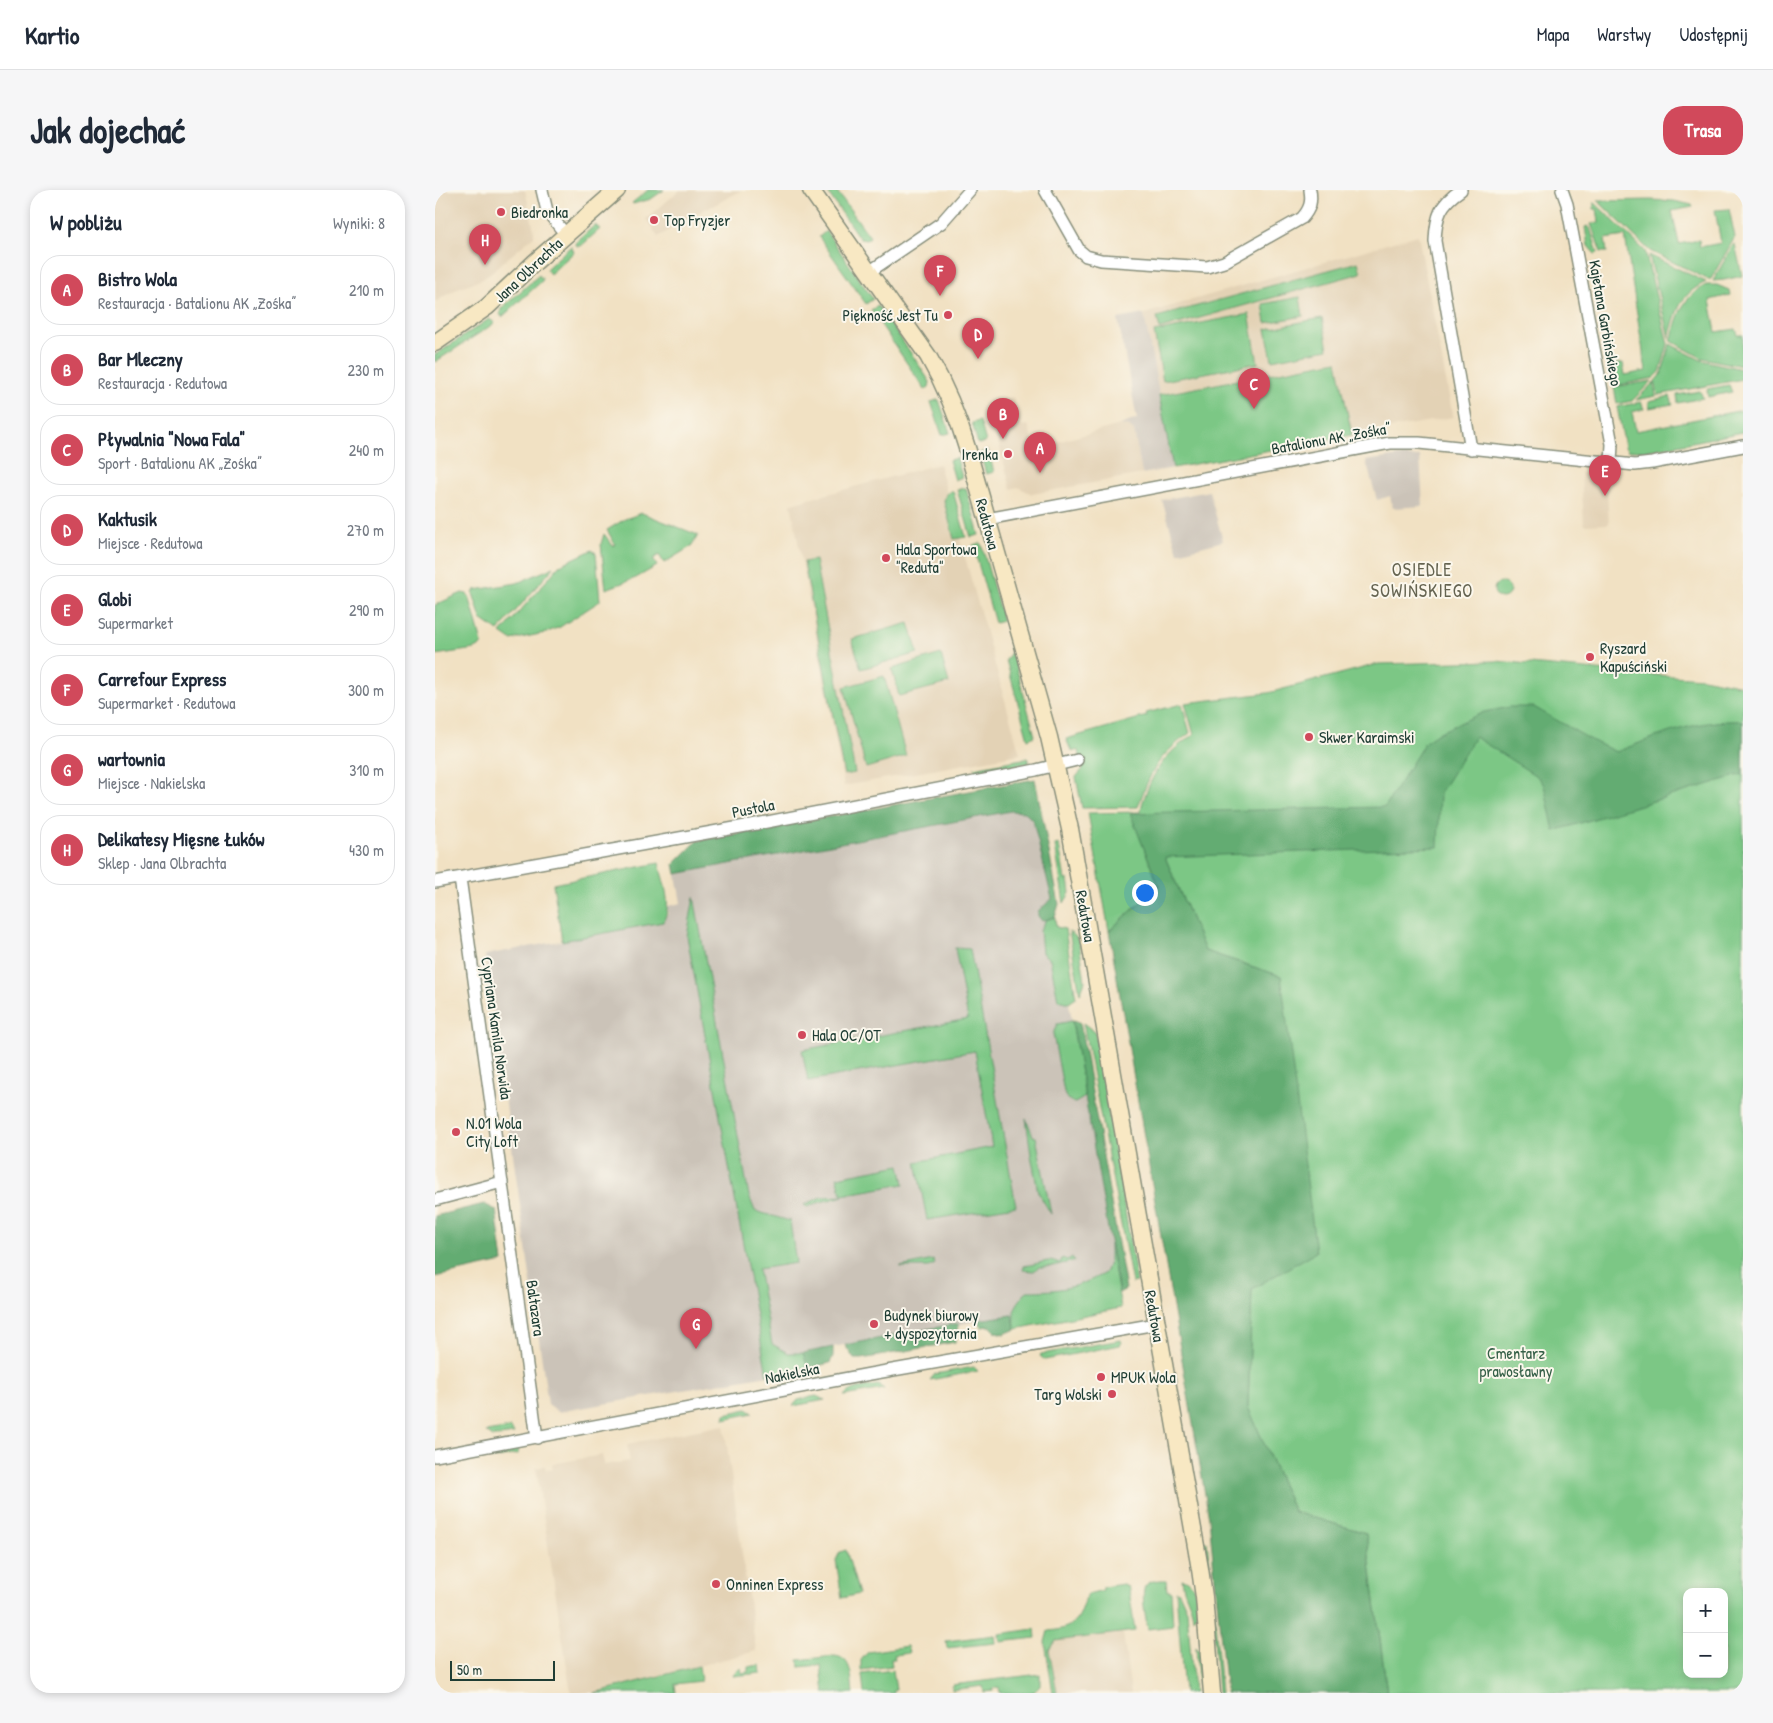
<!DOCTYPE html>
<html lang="pl">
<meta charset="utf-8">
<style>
:root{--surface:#fff;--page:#f6f6f7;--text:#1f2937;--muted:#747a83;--line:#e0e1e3;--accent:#d1495b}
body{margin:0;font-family:"Patrick Hand",sans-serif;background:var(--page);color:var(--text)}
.controls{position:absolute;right:15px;bottom:15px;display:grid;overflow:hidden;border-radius:10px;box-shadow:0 2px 8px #0003}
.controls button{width:45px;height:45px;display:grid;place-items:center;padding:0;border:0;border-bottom:1px solid var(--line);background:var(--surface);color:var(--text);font:25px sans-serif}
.scale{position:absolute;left:15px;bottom:12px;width:105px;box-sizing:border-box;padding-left:5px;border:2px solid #1f3d34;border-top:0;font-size:14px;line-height:18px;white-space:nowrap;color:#1f3d34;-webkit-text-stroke:4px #fbf7ec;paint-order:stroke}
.you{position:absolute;left:709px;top:702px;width:18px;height:18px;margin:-12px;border:4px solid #fff;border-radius:50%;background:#1a73e8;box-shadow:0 0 0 8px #1a73e833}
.badge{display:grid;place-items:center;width:32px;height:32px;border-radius:50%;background:var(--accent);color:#fff;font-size:16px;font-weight:700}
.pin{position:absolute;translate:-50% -41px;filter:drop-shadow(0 1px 2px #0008)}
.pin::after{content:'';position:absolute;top:26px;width:18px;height:15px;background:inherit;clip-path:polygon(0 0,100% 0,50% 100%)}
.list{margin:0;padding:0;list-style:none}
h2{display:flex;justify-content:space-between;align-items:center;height:65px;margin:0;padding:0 20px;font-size:21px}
h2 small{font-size:16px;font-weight:400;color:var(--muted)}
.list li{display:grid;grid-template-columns:32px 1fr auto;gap:15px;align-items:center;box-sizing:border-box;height:70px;margin:0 10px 10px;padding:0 10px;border:1px solid var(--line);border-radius:20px}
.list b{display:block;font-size:19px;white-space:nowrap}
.list p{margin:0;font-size:16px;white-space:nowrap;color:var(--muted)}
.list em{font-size:16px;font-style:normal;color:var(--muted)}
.map{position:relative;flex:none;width:1308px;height:1503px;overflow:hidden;border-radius:20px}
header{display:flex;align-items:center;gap:30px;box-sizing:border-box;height:70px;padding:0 25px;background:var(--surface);border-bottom:1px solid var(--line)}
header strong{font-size:24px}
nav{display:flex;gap:28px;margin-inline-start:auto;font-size:18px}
.intro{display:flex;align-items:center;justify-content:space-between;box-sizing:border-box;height:120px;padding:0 30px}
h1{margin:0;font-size:35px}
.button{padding:12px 22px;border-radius:20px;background:var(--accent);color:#fff;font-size:18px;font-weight:700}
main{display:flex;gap:30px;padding:0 30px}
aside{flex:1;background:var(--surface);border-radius:20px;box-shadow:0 2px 8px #0003}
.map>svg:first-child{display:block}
.built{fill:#e3d2b5}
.industrial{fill:#cbc3b8}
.green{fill:#7bc785;stroke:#4d825c;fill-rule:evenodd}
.forest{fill:#64ac72;stroke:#427453}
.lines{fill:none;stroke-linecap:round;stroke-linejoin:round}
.street-casing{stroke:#888f7c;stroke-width:14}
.secondary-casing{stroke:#888f7c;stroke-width:19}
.street{stroke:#fff;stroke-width:11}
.secondary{stroke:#f8e8c3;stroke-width:16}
.poi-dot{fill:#d1495b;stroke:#fbf7ec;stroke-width:2}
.labels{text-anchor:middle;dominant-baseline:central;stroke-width:4;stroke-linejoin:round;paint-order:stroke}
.poi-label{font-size:16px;fill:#1f3d34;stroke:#fbf7ec;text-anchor:start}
.street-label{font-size:16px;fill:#1f3d34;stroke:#fbf7ec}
.park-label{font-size:16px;fill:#366048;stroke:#fbf7ec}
.neighbourhood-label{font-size:18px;letter-spacing:1px;fill:#656451;stroke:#fbf7ec}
</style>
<header>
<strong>Kartio</strong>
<nav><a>Mapa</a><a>Warstwy</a><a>Udostępnij</a></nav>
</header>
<div class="intro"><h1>Jak dojechać</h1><a class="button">Trasa</a></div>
<main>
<aside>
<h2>W pobliżu<small>Wyniki: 8</small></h2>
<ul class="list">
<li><span class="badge">A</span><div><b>Bistro Wola</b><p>Restauracja · Batalionu AK „Zośka”</p></div><em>210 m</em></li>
<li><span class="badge">B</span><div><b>Bar Mleczny</b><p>Restauracja · Redutowa</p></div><em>230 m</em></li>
<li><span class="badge">C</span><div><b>Pływalnia &quot;Nowa Fala&quot;</b><p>Sport · Batalionu AK „Zośka”</p></div><em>240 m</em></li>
<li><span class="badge">D</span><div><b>Kaktusik</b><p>Miejsce · Redutowa</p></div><em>270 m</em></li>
<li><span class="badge">E</span><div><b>Globi</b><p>Supermarket</p></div><em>290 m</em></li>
<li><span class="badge">F</span><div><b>Carrefour Express</b><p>Supermarket · Redutowa</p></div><em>300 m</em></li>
<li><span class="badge">G</span><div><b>wartownia</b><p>Miejsce · Nakielska</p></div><em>310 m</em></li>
<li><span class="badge">H</span><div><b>Delikatesy Mięsne Łuków</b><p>Sklep · Jana Olbrachta</p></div><em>430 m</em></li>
</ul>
</aside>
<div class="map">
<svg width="1308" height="1503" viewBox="0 0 1308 1503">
<rect width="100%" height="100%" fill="#fbf7ec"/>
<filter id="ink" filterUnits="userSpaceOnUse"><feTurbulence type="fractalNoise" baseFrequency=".02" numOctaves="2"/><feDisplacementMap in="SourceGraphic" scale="10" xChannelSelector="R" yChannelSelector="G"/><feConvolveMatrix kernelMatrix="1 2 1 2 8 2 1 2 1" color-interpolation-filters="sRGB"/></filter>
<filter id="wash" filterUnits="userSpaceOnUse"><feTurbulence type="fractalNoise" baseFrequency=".0096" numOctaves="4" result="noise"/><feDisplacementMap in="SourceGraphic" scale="20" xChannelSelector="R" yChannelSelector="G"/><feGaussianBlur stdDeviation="1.12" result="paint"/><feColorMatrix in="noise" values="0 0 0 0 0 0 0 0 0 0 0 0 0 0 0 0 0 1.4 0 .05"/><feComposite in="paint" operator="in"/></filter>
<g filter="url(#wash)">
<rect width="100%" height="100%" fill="#f1e1c3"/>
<path class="built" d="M 0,0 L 90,0 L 99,40 L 99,46 L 48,89 L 25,97 L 0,112 Z
M 245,0 L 307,0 L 272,19 L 271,18 L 223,47 L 211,29 Z
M 983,45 L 1018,227 L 917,245 L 902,171 L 724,205 L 709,124 Z
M 578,207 L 586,236 L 593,235 L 600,258 L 685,235 L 690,235 L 697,238 L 699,241 L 707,284 L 597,304 L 583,297 L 576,299 L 553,214 Z
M 504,274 L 585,564 L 409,596 L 356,314 Z
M 1146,283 L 1171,285 L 1174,334 L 1149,335 Z
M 289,1235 L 321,1461 L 159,1503 L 136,1503 L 101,1278 L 110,1276 L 111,1280 L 117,1279 L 117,1274 L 167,1265 L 169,1275 L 195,1271 L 192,1254 Z
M 688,1443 L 696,1503 L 622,1503 L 614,1460 L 620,1451 Z"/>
<path class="industrial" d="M 709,124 L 738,278 L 707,284 L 699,241 L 693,236 L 685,235 L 702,229 L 683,129 Z
M 964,266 L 985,267 L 988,316 L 958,318 L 955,306 L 942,310 L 931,271 Z
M 774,301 L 788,351 L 743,363 L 727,310 Z
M 599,608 L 686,1118 L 581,1139 L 577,1125 L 370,1162 L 373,1178 L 123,1222 L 113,1214 L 50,765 L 228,732 L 233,723 L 233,716 L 246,713 L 239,674 Z"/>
<path class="green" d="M 213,0 L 229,0 L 216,9 L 198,14 L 197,13 Z
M 391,0 L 401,0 L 435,47 L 431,50 L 425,49 Z
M 1215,10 L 1239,11 L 1257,15 L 1258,17 L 1237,21 L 1244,54 L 1264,50 L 1265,57 L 1286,53 L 1280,20 L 1294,19 L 1300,47 L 1276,89 L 1272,89 L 1215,61 L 1163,11 Z
M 1159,12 L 1210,61 L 1233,154 L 1225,182 L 1219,188 L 1179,196 L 1175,175 L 1188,173 L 1190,185 L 1211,181 L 1190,46 L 1170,49 L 1172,62 L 1166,62 L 1156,34 L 1164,32 L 1162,19 L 1159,19 Z
M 160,35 L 165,39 L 146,56 L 142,56 L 140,53 Z
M 1153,36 L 1155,38 L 1163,63 L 1160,64 L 1153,56 L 1150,37 Z
M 391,41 L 438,109 L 431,114 L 384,47 Z
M 1300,54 L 1307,86 L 1289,90 L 1278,91 L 1298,55 Z
M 136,56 L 139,62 L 115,84 L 111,79 Z
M 1214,65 L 1271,92 C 1244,105 1242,121 1234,148 Z
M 923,72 L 926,83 L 725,139 L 722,127 Z
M 104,85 L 108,90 L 67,127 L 65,124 L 66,119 Z
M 1271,95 L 1282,95 L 1294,100 L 1295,105 L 1275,110 L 1281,142 L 1301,139 L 1303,145 L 1308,145 L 1307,176 L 1267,168 L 1236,151 C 1243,126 1246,108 1271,95 Z
M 865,107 L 868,126 L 831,133 L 828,114 Z
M 443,116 L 478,166 L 495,192 L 494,197 L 490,200 L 436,120 Z
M 814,124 L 823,173 L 728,191 L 719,142 Z
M 887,128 L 893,159 L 837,170 L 831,139 Z
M 54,129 L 60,133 L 0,172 L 0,165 Z
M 1235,154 L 1266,170 L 1307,179 L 1308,189 L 1223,205 L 1220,191 L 1227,183 Z
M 902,171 L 917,245 L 738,278 L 724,205 Z
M 1217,191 L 1197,211 L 1182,214 L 1179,197 Z
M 1219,192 L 1221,206 L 1201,210 Z
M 1294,195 L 1297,202 L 1273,207 L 1272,199 Z
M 1265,201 L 1268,208 L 1243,213 L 1242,205 Z
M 1235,206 L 1238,214 L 1214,218 L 1214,211 Z
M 502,210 L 504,210 L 515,243 L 507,245 L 496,212 Z
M 1206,212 L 1209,219 L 1197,222 L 1201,241 L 1308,220 L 1308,242 L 1217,260 L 1194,261 L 1190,257 L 1182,217 Z
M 545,231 L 551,252 L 543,254 L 537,233 Z
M 553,260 L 559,282 L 551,284 L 545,263 Z
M 522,268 L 527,287 L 520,290 L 514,270 Z
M 528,298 L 531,298 L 544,345 L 536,347 L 522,300 Z
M 516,301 L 518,301 L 531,347 L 519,349 L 509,311 L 511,304 Z
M 207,323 L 263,345 L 257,356 L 229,373 L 224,365 L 218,369 L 222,376 L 201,388 L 171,399 L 166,354 L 169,344 L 178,356 L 180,354 L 172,340 L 190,329 Z
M 546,353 L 568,431 L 560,433 L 538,355 Z
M 157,360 L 161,363 L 165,411 L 125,437 L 110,443 L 76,450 L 66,443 L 125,375 Z
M 380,370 L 420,583 L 409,585 L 369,372 Z
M 119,377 L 63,441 L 46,429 L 38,403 L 40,400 L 82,393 Z
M1059 400a8 8 0 1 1 16 0a8 8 0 1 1-16 0Z
M 27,403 L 32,404 L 34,406 L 47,453 L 44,457 L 40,459 L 0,465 L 0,415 Z
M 474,433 L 483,463 L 426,479 L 417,449 Z
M 577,461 L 600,546 L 593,549 L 571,470 Z
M 506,464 L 514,493 L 464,506 L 457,479 Z
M 1061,471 L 1207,484 L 1268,488 L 1308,496 L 1308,1503 L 952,1503 L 931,1343 L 859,1322 L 813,1217 L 817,1098 L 846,786 L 770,761 L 730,667 L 706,650 L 724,696 L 674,741 L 653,623 L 706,622 C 706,615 709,609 711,603 C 720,578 736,558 759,545 L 750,513 L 833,503 L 943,474 ZM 1252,1402 L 1289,1402 L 1289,1484 L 1252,1484 Z
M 449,486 L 471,566 L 431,578 L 409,497 Z
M 747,514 L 755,543 C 722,567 716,581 703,617 L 647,618 L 641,587 L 648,579 L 644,561 L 636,560 L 631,549 L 712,526 L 711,523 Z
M 593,568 L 594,573 L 543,583 L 539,578 Z
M 624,654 L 630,690 L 633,689 L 635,703 L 629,713 L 620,655 Z
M 224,673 C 228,692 238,714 228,732 L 127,751 L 118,694 Z
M 259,707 L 314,1006 L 320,1021 L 355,1031 L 361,1073 L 323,1079 L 337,1154 L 353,1163 L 368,1163 L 373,1178 L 332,1185 L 252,746 Z
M 620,727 L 621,737 L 630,739 L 641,808 L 634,813 L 623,810 L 615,769 L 607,763 L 605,740 L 611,730 Z
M 634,741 L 641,747 L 644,753 L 650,791 L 645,804 Z
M 520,758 L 535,759 L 581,1016 L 492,1030 L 481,972 L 557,957 L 540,861 L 373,891 L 367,860 L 533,829 Z
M 637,831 L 650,907 L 640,913 L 632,909 L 629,902 L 618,844 L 622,834 Z
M 648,833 L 660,842 L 702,1092 L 697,1093 Z
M 591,928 L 598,946 L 601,947 L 616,1024 L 603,1002 L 596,965 Z
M 465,975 L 469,994 L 407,1005 L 402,987 Z
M 408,1006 C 396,1010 384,1011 373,1017 L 369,1015 L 386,1007 Z
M 675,1054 L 686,1118 L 581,1139 C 576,1119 580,1117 592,1101 C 624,1101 642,1098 670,1083 L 675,1070 Z
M 627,1068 L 632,1070 L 638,1068 L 640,1071 C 628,1073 615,1078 604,1077 L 599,1081 L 588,1080 L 589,1076 C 598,1075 605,1072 613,1071 C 618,1071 620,1073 625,1073 Z
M 498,1070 L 500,1074 L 494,1077 L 465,1077 Z
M 686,1150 L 687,1153 L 685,1155 L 610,1170 L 605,1166 L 606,1164 Z
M 539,1177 L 543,1181 L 495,1190 L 500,1184 Z
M 443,1195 L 449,1199 L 409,1206 C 415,1197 432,1197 443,1195 Z
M 381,1206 L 390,1210 L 358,1216 L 363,1210 Z
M 312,1219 L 318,1223 L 289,1229 L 290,1224 Z
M 76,1238 L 79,1244 L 58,1247 L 51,1242 Z
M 82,1258 L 83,1264 L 57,1269 L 61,1261 Z
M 769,1350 L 772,1352 L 778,1406 L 786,1503 L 783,1503 L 775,1392 Z
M 411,1360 L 424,1404 L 407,1408 L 401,1370 L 405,1362 Z
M 747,1389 C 763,1392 761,1411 762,1424 L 758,1428 C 757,1414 748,1403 747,1389 Z
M 731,1390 L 732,1401 L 736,1401 L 738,1436 L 713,1439 C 711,1430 705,1401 711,1395 C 716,1390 725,1390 731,1390 Z
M 688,1394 L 692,1396 L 694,1400 L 700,1441 L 620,1451 L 614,1460 L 622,1503 L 618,1503 L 610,1452 L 613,1441 C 629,1440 642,1435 647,1419 C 649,1413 650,1408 653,1404 L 668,1400 L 668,1397 Z
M 741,1401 L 744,1402 L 752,1420 L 759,1503 L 749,1503 Z
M 600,1439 L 601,1448 L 565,1452 L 564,1444 Z
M 560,1445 L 561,1453 L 512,1458 L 511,1451 Z
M 472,1456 L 474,1463 L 459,1465 L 460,1469 L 456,1469 L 457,1476 L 426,1480 L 426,1470 L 433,1462 Z
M 761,1457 L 765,1461 L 767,1503 L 764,1503 Z
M 399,1466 C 418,1467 416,1489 418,1503 L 389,1503 L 386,1475 L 364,1477 L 363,1470 Z
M 325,1475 L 326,1483 L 298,1486 C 299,1482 302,1479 306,1478 L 307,1483 L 313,1482 L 313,1477 Z
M 264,1476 L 266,1491 L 240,1494 L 241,1503 L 159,1503 Z
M 458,1480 L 461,1500 L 459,1500 L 459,1503 L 429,1503 L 427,1484 Z
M 605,1484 L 605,1496 L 598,1503 L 565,1503 L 564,1497 L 558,1498 L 558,1501 L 549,1502 L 548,1496 L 517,1500 L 517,1495 Z"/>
<path class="forest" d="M 1075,517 L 1099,517 L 1156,550 L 1181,562 C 1223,546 1262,529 1308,531 L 1308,584 L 1119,641 L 1109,595 L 1103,587 L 1040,547 L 1005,603 L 1003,657 L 730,667 L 770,761 L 846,786 L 881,1062 L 817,1099 L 813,1217 L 859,1322 L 931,1343 L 952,1503 L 791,1503 L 774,1328 L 674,741 L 724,696 L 695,623 L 950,617 L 990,552 L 1005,542 L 1049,522 Z
M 600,589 L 624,714 L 620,727 L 607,731 L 603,726 L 603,721 L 617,709 L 598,631 L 590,622 L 576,621 L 241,684 L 239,674 L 262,651 Z
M 637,831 L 645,832 L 691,1099 L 684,1103 Z
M 49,1014 L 61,1020 L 68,1072 L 0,1087 L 0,1026 Z
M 577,1125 L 581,1139 L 569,1144 L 561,1142 L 555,1136 L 546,1137 L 542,1130 Z
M 524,1133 L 520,1152 L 427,1169 L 419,1169 L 410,1155 Z
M 398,1157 L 398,1166 L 395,1173 L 373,1178 L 368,1163 Z"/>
</g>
<g filter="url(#ink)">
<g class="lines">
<g class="street-casing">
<path id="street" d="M 107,0 L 112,21 L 131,45
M 610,0 L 644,60 L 651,66 L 666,70 L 772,77 L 789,72 L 867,28 C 875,19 877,12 875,0
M 1026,0 C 1005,14 1001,26 1000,51 L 1036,259
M 1127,0 L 1132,14 L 1177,254 L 1176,273
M 434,82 L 506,33 L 535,0
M 552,329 L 955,253 L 984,253 L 1200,275 L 1217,273 L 1308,256
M 25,688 L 102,1248
M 0,692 L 311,636 L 601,580 L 642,570
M 0,1010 L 67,992
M 0,1266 L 435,1184 L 721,1134"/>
</g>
<g class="secondary-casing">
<path id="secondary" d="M 376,0 L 493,166 C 511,197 523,227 533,261 L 614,547 L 635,639 L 765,1379 L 769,1407 L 777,1503
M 0,153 L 52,117 L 99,73 L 182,0"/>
</g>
<use href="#street" class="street"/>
<use href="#secondary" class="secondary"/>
</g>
</g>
<g class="poi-dot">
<circle cx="66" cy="22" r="5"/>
<circle cx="219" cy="30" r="5"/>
<circle cx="513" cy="125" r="5"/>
<circle cx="573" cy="264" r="5"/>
<circle cx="451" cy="368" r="5"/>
<circle cx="1155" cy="467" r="5"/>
<circle cx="874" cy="547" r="5"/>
<circle cx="367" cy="845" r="5"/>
<circle cx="21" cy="942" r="5"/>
<circle cx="439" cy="1134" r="5"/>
<circle cx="666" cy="1187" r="5"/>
<circle cx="677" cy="1204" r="5"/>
<circle cx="281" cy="1394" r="5"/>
</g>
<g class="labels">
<g class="poi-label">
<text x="76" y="22">Biedronka</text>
<text x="229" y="30">Top Fryzjer</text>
<text x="503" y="125" text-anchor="end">Piękność Jest Tu</text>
<text x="563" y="264" text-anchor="end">Irenka</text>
<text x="461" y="359">Hala Sportowa<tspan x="461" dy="18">"Reduta"</tspan></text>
<text x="1165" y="458">Ryszard<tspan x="1165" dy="18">Kapuściński</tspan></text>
<text x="884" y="547">Skwer Karaimski</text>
<text x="377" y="845">Hala OC/OT</text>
<text x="31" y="933">N.01 Wola<tspan x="31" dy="18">City Loft</tspan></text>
<text x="449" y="1125">Budynek biurowy<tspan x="449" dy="18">+ dyspozytornia</tspan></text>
<text x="676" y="1187">MPUK Wola</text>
<text x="667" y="1204" text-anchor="end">Targ Wolski</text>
<text x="291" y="1394">Onninen Express</text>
</g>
<g class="street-label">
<text transform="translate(93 80) rotate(-43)">Jana Olbrachta</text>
<text transform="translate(1171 133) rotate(80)">Kajetana Garbińskiego</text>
<text transform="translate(896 248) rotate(-10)">Batalionu AK „Zośka”</text>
<text transform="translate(553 334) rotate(75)">Redutowa</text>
<text transform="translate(318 618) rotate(-11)">Pustola</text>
<text transform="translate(651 726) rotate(80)">Redutowa</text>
<text transform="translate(62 838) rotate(82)">Cypriana Kamila Norwida</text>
<text transform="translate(101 1118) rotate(82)">Baltazara</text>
<text transform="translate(720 1126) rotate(80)">Redutowa</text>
<text transform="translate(357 1183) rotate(-11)">Nakielska</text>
</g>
<g class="park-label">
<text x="1081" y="1163">Cmentarz<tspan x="1081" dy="18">prawosławny</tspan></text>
</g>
<g class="neighbourhood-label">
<text x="987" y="379">OSIEDLE<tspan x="987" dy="21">SOWIŃSKIEGO</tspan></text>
</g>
</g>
</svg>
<div class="controls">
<button>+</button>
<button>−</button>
</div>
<div class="scale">50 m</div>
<div class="you"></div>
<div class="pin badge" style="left:605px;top:283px">A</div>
<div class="pin badge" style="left:568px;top:249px">B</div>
<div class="pin badge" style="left:819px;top:219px">C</div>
<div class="pin badge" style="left:543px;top:169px">D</div>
<div class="pin badge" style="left:1170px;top:306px">E</div>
<div class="pin badge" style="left:505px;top:106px">F</div>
<div class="pin badge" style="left:261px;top:1159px">G</div>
<div class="pin badge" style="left:50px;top:75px">H</div>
</div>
</main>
